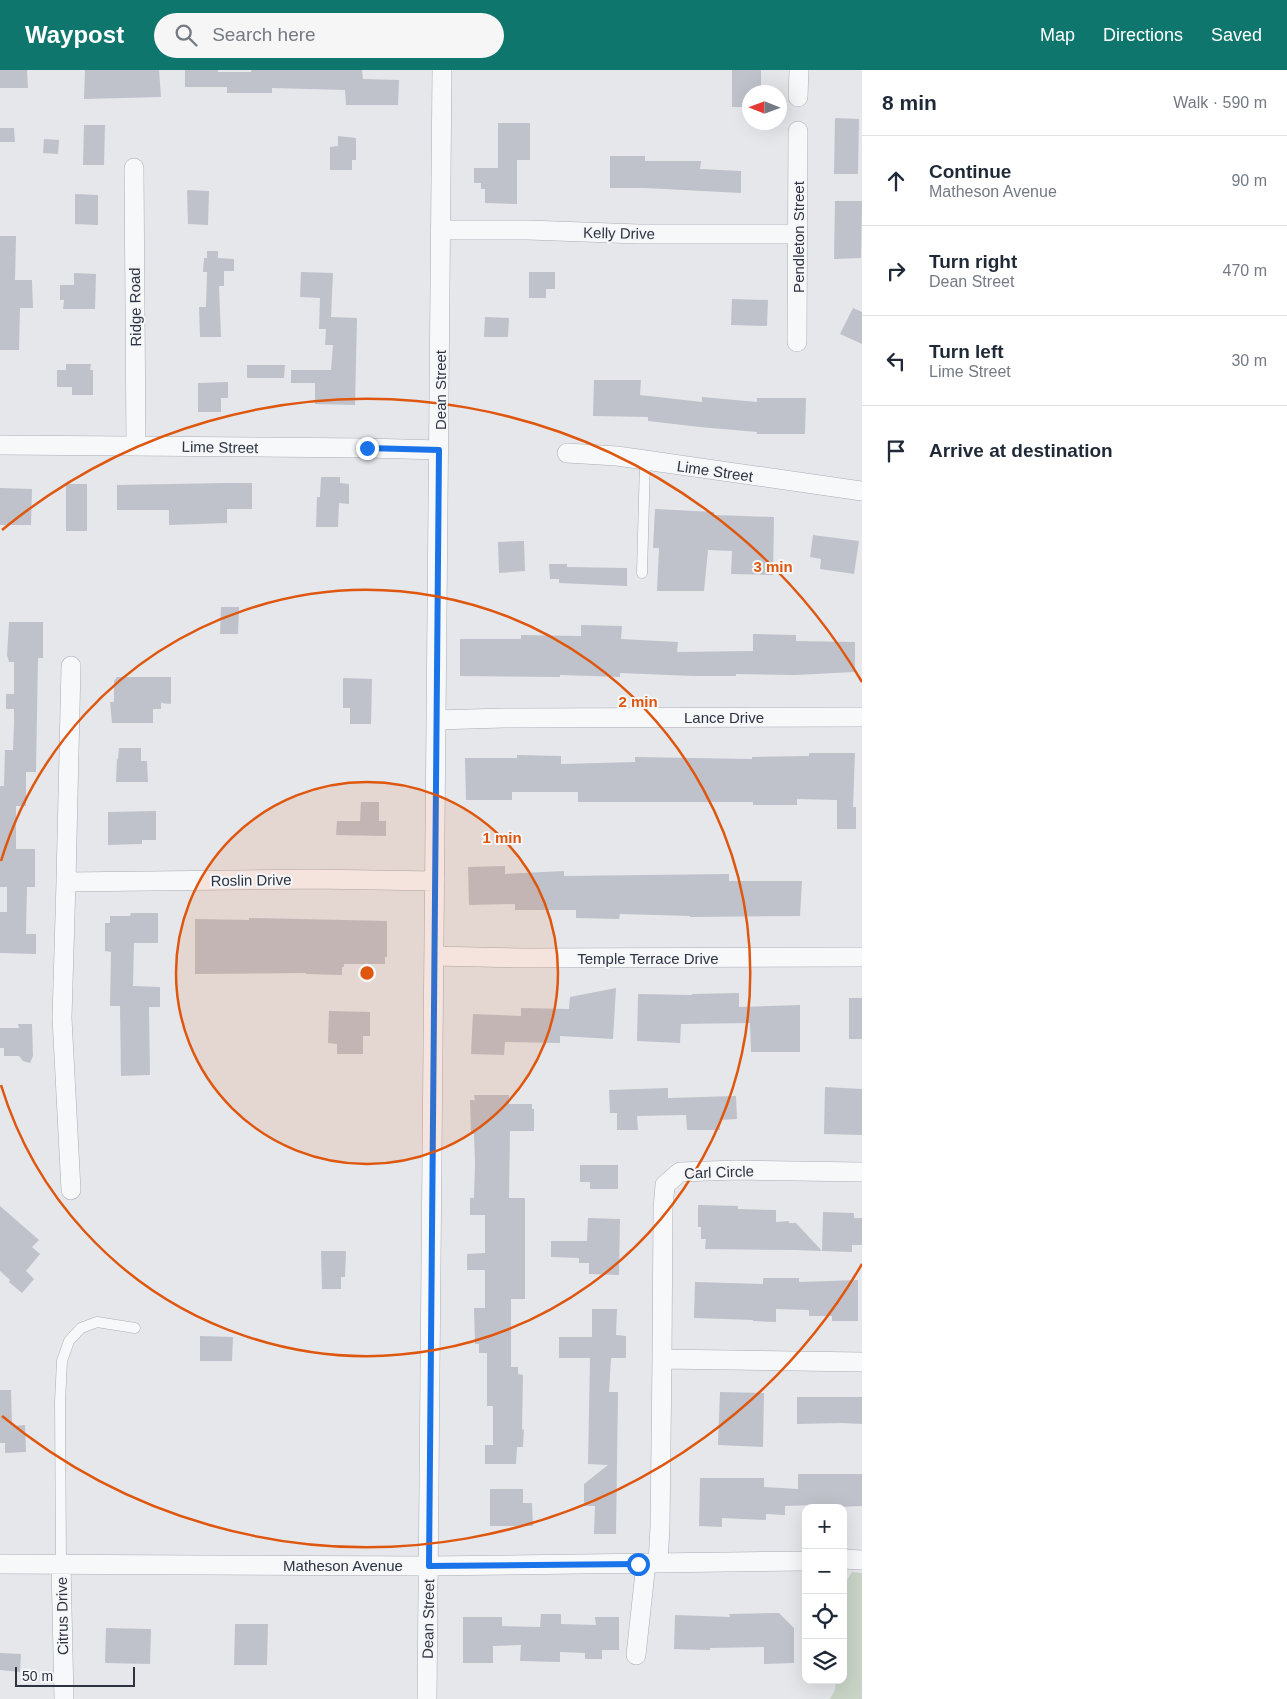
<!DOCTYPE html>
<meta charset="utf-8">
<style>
:root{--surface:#fff;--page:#f6f6f7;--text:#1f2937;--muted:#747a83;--line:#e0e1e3;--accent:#0f766e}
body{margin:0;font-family:Helvetica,sans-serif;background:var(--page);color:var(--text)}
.controls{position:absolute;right:15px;bottom:15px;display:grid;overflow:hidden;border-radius:10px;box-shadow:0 5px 20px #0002}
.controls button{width:45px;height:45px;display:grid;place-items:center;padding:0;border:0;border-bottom:1px solid var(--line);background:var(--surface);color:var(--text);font:25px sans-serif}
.compass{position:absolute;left:742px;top:15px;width:45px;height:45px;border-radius:50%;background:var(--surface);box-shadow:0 5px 20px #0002;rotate:271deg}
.scale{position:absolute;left:15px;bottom:12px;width:120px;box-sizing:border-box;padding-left:5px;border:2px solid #2e3342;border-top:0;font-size:14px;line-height:18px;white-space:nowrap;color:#2e3342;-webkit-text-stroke:4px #f4f6f8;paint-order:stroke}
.stop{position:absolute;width:15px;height:15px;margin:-11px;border:4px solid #1a73e8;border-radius:50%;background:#fff}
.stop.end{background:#1a73e8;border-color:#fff;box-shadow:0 1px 5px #0008}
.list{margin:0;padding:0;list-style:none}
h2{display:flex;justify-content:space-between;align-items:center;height:65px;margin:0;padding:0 20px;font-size:21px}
h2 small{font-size:16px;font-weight:400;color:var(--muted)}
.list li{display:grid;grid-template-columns:32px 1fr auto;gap:15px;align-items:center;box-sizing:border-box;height:90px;padding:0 20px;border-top:1px solid var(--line)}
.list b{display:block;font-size:19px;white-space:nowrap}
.list p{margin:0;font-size:16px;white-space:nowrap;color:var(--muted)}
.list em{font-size:16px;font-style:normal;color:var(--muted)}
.icon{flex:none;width:28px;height:28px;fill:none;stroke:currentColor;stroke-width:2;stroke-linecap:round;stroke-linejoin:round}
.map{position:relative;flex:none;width:862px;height:1629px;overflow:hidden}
header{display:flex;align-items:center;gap:30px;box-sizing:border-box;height:70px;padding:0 25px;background:var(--accent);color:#fff}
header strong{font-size:24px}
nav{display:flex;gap:28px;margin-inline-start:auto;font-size:18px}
.search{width:350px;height:45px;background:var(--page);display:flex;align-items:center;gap:12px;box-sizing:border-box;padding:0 18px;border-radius:28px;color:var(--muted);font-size:19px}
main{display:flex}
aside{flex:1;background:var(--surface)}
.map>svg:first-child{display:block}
.green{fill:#c9d4c7}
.building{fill:#bfc2ca}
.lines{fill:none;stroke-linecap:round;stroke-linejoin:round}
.lane-casing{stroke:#aaadb5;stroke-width:11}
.street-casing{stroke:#aaadb5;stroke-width:20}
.lane{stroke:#f7f8fa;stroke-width:10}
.street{stroke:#f7f8fa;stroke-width:19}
.route{stroke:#1a73e8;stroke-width:6}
.ring{fill:none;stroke:#df570f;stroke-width:2.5}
.labels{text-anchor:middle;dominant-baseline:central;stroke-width:4;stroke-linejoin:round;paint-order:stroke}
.street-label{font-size:15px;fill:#2e3342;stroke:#f4f6f8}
.centre{fill:#df570f;stroke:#f4f6f8;stroke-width:2.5}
.ring-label{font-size:15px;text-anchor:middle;font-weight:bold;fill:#df570f;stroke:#f4f6f8;stroke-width:4;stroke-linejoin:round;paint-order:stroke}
</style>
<header>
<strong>Waypost</strong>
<div class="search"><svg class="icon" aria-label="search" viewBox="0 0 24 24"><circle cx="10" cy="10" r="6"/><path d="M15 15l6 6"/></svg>Search here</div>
<nav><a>Map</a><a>Directions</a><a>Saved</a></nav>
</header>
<main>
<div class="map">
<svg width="862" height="1629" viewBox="0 0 862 1629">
<rect width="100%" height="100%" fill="#e5e7eb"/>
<path class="green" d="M 852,1502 L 862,1503 L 862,1629 L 830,1629 L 835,1620 L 836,1610 L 843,1610 L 843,1516 Z"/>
<path class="building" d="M 0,0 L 27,0 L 28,18 L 0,18 Z
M 85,0 L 159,0 L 161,27 L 84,29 Z
M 185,0 L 218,0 L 218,2 L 251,2 L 251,0 L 362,0 L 363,9 L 399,10 L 398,35 L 346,35 L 345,20 L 272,18 L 272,23 L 227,23 L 227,17 L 185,17 Z
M 732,0 L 761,0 L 761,22 L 750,22 L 750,37 L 732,37 Z
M 835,48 L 859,49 L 858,104 L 834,104 Z
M 498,53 L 530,53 L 530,90 L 517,90 L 517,134 L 485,133 L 485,119 L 481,119 L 481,113 L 474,113 L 474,98 L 498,98 Z
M 84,55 L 105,55 L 104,95 L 83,95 Z
M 0,58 L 14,58 L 15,72 L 0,72 Z
M 338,66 L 356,68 L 356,90 L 352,90 L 352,100 L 330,100 L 330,77 L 338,76 Z
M 44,69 L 59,70 L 58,84 L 43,83 Z
M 610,86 L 645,86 L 645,91 L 701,91 L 700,99 L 741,101 L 741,123 L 645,118 L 610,118 Z
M 187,120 L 209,121 L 208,155 L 188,154 Z
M 75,124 L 98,125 L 98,155 L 75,154 Z
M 835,131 L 862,131 L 861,188 L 834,189 Z
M 0,166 L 16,166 L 15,210 L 32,210 L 33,238 L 20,238 L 19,280 L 0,280 Z
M 207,181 L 218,181 L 218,188 L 234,189 L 234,201 L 224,201 L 224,216 L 219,216 L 221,267 L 200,267 L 199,237 L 206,237 L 207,202 L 203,202 L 204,188 L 207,188 Z
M 301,202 L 333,203 L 331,247 L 357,248 L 355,335 L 315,334 L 315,313 L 291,313 L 291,300 L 331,300 L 333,275 L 325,275 L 326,259 L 319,259 L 320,228 L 300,227 Z
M 529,202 L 555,202 L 555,219 L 546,219 L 546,228 L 529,228 Z
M 74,203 L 96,204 L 95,239 L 63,239 L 64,230 L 60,230 L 60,215 L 74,215 Z
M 732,229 L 768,230 L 767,256 L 731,255 Z
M 853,238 L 862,242 L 862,274 L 840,264 Z
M 485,247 L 509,248 L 508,267 L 484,267 Z
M 66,294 L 91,294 L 90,300 L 93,300 L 93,325 L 72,325 L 72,317 L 57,317 L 57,300 L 66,300 Z
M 247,295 L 285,295 L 284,308 L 247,308 Z
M 594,310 L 641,310 L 640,325 L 702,332 L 702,327 L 757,332 L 757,328 L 806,328 L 805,364 L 757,364 L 757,362 L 700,357 L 648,351 L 648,347 L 593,346 Z
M 228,312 L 228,328 L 221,328 L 221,342 L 198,342 L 198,313 Z
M 321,407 L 340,407 L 340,413 L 349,414 L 349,434 L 339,433 L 338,457 L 316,457 L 317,427 L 320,427 Z
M 225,413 L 252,413 L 252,439 L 227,439 L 227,453 L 169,455 L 169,440 L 117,440 L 117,415 Z
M 66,414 L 87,414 L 87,461 L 66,461 Z
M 0,418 L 32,419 L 31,455 L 0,455 Z
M 655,439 L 714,442 L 714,445 L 774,447 L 773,505 L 731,504 L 732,481 L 708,480 L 704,521 L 657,521 L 659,478 L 653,478 Z
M 813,465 L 859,471 L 854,504 L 820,499 L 821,489 L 810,487 Z
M 524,471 L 525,501 L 499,503 L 498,472 Z
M 549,494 L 567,494 L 567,497 L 627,498 L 627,516 L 559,513 L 559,509 L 550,509 Z
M 221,537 L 239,537 L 238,564 L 220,564 Z
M 9,552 L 43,552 L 43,588 L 38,588 L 36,702 L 26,702 L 26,736 L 16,736 L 16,779 L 35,779 L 35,817 L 27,817 L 26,864 L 36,864 L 36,884 L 0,883 L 0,842 L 7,842 L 7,817 L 0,817 L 0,716 L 4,716 L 5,680 L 13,680 L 14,653 L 14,639 L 6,639 L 6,624 L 14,624 L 14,592 L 9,592 L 7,585 Z
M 581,555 L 622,556 L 621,569 L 678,572 L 677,582 L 753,581 L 753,564 L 796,565 L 796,571 L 855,572 L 855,602 L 795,605 L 736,604 L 736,606 L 693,606 L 620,603 L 620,607 L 560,605 L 560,607 L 460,606 L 460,569 L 521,569 L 521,565 L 581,566 Z
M 117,607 L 171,607 L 171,634 L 161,633 L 161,639 L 153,639 L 153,653 L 112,653 L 110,632 L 114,632 L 114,611 Z
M 343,608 L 372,609 L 371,654 L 350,654 L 350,638 L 343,638 Z
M 119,678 L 141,678 L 141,691 L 147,691 L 148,712 L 116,712 L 117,689 L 118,689 Z
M 809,683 L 855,683 L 853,737 L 856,737 L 856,759 L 837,759 L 837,730 L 797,729 L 797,735 L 753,735 L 753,732 L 578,732 L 578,722 L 512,722 L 512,730 L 466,730 L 465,688 L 517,688 L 517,685 L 561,686 L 561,694 L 635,692 L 635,687 L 752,689 L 752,687 L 809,686 Z
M 361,732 L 379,732 L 379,751 L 386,751 L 386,766 L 336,765 L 337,751 L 360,751 Z
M 156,741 L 156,770 L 142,770 L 142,774 L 108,775 L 108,742 Z
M 505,796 L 505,804 L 564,801 L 564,806 L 729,804 L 729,811 L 802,811 L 800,846 L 690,847 L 690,846 L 620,844 L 619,849 L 576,848 L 576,840 L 515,840 L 515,834 L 469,835 L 468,797 Z
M 131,843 L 158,843 L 158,873 L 134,873 L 133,916 L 160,917 L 160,937 L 149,937 L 150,1005 L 121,1006 L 120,936 L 110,936 L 111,882 L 105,881 L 105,853 L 110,853 L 110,846 L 130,846 Z
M 249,848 L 387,851 L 387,887 L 385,887 L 385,894 L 344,894 L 344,897 L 342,897 L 342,905 L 306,904 L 306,903 L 195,904 L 195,849 L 249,850 Z
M 616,918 L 613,969 L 560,966 L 560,973 L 505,972 L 504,985 L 471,984 L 473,944 L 521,946 L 521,938 L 569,939 L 570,927 Z
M 739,923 L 739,937 L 800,935 L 800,982 L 751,982 L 750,953 L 681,954 L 680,973 L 637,971 L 638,924 L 692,925 L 692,924 Z
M 849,928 L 862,928 L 862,969 L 849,969 Z
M 329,941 L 370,942 L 370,966 L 363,966 L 363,984 L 337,984 L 337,974 L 328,973 Z
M 18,954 L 32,954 L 33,986 L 30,993 L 23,991 L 19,986 L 4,986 L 4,978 L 0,978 L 0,958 L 19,958 Z
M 825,1017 L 862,1019 L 862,1065 L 824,1064 Z
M 668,1018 L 668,1028 L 736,1026 L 737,1049 L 719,1050 L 720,1060 L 687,1060 L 686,1045 L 637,1046 L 638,1060 L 617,1060 L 617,1043 L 610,1043 L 609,1020 Z
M 474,1025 L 509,1025 L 509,1034 L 532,1034 L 532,1039 L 534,1039 L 534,1061 L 510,1061 L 509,1128 L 525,1128 L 525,1229 L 511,1229 L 511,1297 L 518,1297 L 518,1304 L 523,1305 L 522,1360 L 524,1359 L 523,1377 L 517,1377 L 516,1394 L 485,1394 L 485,1375 L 493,1375 L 493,1336 L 487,1336 L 487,1283 L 479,1283 L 479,1274 L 475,1274 L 474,1238 L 485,1238 L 485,1200 L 467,1200 L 467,1184 L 485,1183 L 485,1145 L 470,1145 L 470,1128 L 474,1128 L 475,1093 L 474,1064 L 471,1064 L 470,1030 L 475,1030 Z
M 580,1095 L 618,1095 L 618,1119 L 590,1119 L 590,1112 L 580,1112 Z
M 698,1135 L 738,1136 L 738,1139 L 776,1140 L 776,1152 L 789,1151 L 789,1153 L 796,1153 L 822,1181 L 795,1180 L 705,1179 L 706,1169 L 701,1169 L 701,1157 L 698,1157 Z
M 0,1136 L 39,1170 L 32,1177 L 40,1184 L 26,1201 L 34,1209 L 22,1223 L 9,1212 L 10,1210 L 0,1201 Z
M 823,1142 L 854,1143 L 854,1148 L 862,1148 L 862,1175 L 852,1175 L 852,1182 L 822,1181 Z
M 588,1148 L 620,1149 L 619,1205 L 589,1204 L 589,1193 L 579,1193 L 579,1188 L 551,1187 L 551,1171 L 587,1171 Z
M 321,1181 L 346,1181 L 345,1207 L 341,1207 L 341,1219 L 322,1219 Z
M 763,1208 L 799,1208 L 799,1212 L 858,1210 L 858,1251 L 832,1251 L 832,1246 L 809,1246 L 809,1240 L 776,1239 L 776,1252 L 753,1251 L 753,1250 L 694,1248 L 695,1212 L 763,1214 Z
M 592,1239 L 617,1239 L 616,1265 L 626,1266 L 626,1288 L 611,1288 L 609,1322 L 618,1322 L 616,1464 L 594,1464 L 595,1436 L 584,1436 L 584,1414 L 608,1395 L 588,1394 L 590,1288 L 559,1288 L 559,1267 L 592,1267 Z
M 200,1266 L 233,1267 L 232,1291 L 200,1291 Z
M 0,1320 L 11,1320 L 12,1356 L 25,1355 L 26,1382 L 5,1383 L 5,1373 L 0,1373 Z
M 720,1322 L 764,1323 L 763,1377 L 718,1375 Z
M 797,1327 L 862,1327 L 862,1354 L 842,1353 L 797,1354 Z
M 798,1404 L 862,1404 L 862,1436 L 815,1438 L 815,1435 L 785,1436 L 785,1445 L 766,1444 L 766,1450 L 722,1448 L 722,1457 L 699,1456 L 700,1408 L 764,1408 L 764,1417 L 798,1419 Z
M 490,1419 L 523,1419 L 523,1433 L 532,1433 L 533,1456 L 490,1456 Z
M 779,1543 L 794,1558 L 794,1593 L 764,1594 L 764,1577 L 710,1578 L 710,1580 L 674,1579 L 675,1545 L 730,1547 L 729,1544 Z
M 541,1544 L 561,1544 L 561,1554 L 596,1555 L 595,1547 L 619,1547 L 619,1580 L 602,1580 L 602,1589 L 585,1589 L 585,1583 L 560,1582 L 560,1592 L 520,1591 L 521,1575 L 493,1576 L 493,1593 L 463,1593 L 463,1547 L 502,1547 L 502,1556 L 540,1557 Z
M 235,1554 L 268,1554 L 267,1595 L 234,1595 Z
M 106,1558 L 151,1559 L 150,1594 L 105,1593 Z
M 0,1583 L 21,1584 L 20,1602 L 0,1600 Z"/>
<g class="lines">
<g class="lane-casing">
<path id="lane" d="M 642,503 L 645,391
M 61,1494 L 60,1332 L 62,1291 L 69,1271 L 81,1258 L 97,1252 L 135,1258"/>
</g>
<g class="street-casing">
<path id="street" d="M 798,27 L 799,0
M 134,98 L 136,376
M 440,160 L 528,160 L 639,164 L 798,164
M 797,272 L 798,61
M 0,375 L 367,378 L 439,380
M 567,383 L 617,386 L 862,421
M 436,650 L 504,648 L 862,647
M 66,812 L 313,809 L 435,811
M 434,886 L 524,888 L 862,887
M 862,1102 L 736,1100 L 680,1102 L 665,1115 L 663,1139 L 662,1289 L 862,1292
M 71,1120 L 62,948 L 66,812 L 71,596
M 843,1489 L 862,1490
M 658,1493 L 660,1457 L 662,1289
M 0,1494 L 429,1496 L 806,1491
M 61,1494 L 64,1629
M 636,1585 L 646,1493
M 427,1629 L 442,0"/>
</g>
<use href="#lane" class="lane"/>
<use href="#street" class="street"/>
</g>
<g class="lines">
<path class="route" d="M 367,378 L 439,380 L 429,1496 L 638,1494"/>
</g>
<circle cx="367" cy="903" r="191" fill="#df570f" fill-opacity=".12"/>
<g class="ring">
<circle cx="367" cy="903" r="191"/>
<path d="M1 791A383 383 0 1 1 1 1015"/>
<path d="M862 1194A574 574 0 0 1 2 1346M2 460A574 574 0 0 1 862 612"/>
</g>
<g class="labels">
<g class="street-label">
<text transform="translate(619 163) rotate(1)">Kelly Drive</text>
<text transform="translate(798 167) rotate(-90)">Pendleton Street</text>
<text transform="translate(135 237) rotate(-91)">Ridge Road</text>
<text transform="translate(440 320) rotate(-90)">Dean Street</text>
<text transform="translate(220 377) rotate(1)">Lime Street</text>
<text transform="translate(715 401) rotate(8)">Lime Street</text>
<text x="724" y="647">Lance Drive</text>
<text transform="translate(251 810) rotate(-1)">Roslin Drive</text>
<text x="648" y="888">Temple Terrace Drive</text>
<text transform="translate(719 1102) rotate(-2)">Carl Circle</text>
<text x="343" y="1495">Matheson Avenue</text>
<text transform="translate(62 1546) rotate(-91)">Citrus Drive</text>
<text transform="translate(428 1549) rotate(-89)">Dean Street</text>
</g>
</g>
<circle cx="367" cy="903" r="8" class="centre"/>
<g class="ring-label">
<text x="773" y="502">3 min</text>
<text x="638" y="637">2 min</text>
<text x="502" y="773">1 min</text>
</g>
</svg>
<div class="controls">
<button>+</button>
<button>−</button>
<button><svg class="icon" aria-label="locate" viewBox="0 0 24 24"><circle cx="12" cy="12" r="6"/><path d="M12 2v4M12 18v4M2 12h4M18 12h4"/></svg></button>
<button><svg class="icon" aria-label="layers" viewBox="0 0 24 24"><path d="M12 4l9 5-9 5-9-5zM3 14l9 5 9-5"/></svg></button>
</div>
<svg class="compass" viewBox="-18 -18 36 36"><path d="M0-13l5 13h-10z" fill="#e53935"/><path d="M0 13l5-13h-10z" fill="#747a83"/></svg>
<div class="scale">50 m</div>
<div class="stop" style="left:638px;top:1494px"></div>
<div class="stop end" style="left:367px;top:378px"></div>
</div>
<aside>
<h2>8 min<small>Walk · 590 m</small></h2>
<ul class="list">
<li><svg class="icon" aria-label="ahead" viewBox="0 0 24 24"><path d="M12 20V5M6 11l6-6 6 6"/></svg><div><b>Continue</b><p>Matheson Avenue</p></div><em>90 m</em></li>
<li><svg class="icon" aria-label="right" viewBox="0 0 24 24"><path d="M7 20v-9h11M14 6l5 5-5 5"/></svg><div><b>Turn right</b><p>Dean Street</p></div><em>470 m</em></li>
<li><svg class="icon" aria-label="left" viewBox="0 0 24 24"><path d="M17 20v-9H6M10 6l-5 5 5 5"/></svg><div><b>Turn left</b><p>Lime Street</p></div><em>30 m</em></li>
<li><svg class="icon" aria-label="arrive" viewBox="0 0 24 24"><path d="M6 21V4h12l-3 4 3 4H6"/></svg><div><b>Arrive at destination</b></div></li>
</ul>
</aside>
</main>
